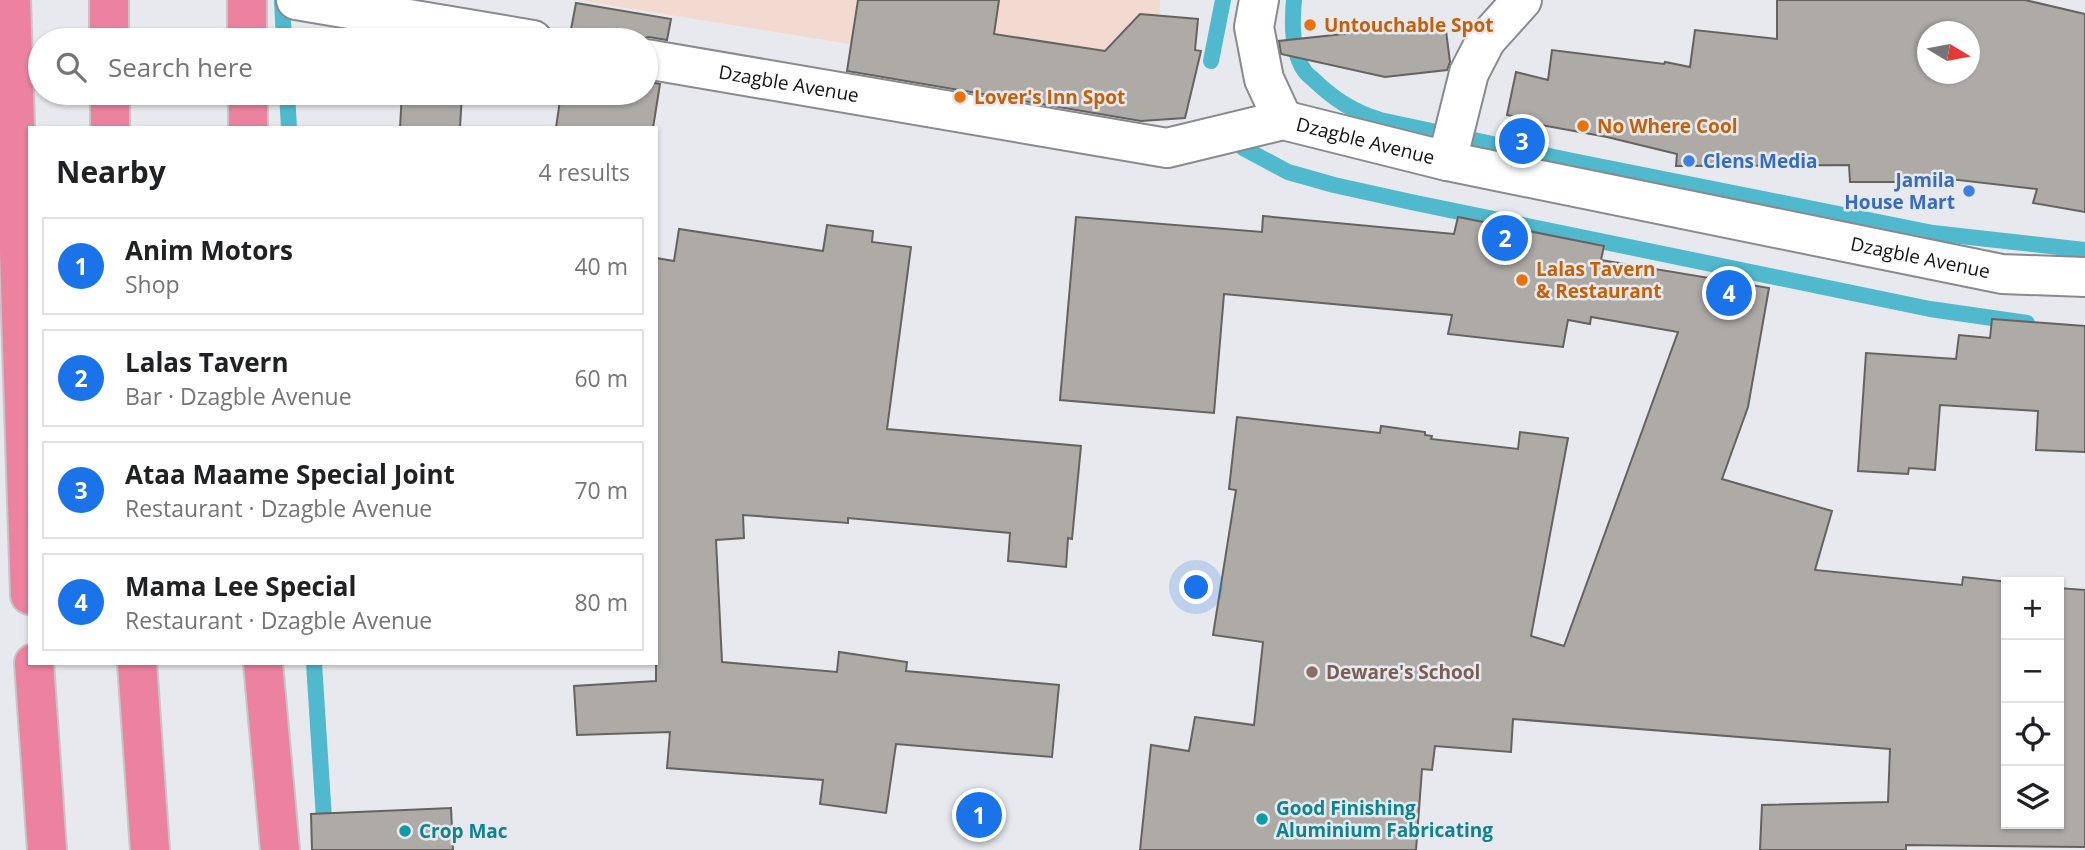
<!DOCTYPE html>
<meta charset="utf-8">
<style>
:root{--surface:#fff;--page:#f2f2f2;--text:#202124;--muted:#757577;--line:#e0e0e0;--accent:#1a73e8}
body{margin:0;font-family:"Open Sans",sans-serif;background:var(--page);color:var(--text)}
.controls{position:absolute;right:21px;bottom:21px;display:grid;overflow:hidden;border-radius:0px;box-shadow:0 2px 5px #0004}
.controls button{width:63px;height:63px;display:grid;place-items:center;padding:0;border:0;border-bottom:2px solid var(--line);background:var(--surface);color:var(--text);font:35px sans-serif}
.compass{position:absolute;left:1917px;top:21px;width:63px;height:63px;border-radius:50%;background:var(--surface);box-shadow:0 2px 5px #0004;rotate:100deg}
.you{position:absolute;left:1197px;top:588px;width:24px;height:24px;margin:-18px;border:5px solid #fff;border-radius:50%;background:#1a73e8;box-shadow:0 0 0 10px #1a73e833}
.badge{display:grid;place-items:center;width:46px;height:46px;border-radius:50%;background:var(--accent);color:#fff;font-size:23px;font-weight:700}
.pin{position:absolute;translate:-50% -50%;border:4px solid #fff;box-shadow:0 2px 7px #0006}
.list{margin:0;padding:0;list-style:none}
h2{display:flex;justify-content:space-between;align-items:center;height:91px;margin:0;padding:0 28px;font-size:30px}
h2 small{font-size:23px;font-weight:400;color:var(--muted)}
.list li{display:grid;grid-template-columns:46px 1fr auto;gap:21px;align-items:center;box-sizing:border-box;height:98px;margin:0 14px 14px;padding:0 14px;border:2px solid var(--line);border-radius:0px}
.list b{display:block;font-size:26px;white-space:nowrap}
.list p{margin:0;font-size:23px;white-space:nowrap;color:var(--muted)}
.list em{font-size:23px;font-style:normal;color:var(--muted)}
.icon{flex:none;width:38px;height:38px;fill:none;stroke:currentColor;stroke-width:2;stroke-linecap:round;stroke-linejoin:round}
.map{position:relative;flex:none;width:2085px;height:850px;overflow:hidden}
.search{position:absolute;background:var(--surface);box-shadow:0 2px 5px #0004;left:28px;top:28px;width:630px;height:77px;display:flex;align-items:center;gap:18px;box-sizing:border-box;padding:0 24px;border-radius:38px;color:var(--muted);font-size:26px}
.panel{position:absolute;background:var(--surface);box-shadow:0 2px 5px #0004;left:28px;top:126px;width:630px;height:539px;border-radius:0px}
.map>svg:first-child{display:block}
.industrial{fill:#f2dad0}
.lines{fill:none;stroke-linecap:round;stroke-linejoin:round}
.stream{stroke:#50b9cd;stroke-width:16}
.building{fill:#aeaba7;stroke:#65625f;stroke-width:2;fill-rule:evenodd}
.minor-casing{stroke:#888a8e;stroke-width:42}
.trunk-casing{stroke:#c6c6c7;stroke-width:42}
.minor{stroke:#fff;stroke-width:38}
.trunk{stroke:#ec829f;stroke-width:38}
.food-dot{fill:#e8710a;stroke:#e7e9ee;stroke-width:2.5}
.shop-dot{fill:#3f7fe0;stroke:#e7e9ee;stroke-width:2.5}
.education-dot{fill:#8d6e63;stroke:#e7e9ee;stroke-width:2.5}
.culture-dot{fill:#0f9aa8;stroke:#e7e9ee;stroke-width:2.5}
.labels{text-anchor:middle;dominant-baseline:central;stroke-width:5;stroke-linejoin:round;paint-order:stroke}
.food-label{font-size:19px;font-weight:bold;fill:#c56008;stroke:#e7e9ee;text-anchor:start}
.street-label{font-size:19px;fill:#121314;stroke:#e7e9ee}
.shop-label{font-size:19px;font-weight:bold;fill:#366cbe;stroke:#e7e9ee;text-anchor:start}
.education-label{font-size:19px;font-weight:bold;fill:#785e54;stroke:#e7e9ee;text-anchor:start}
.culture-label{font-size:19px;font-weight:bold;fill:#0d838f;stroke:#e7e9ee;text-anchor:start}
</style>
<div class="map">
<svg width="2085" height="850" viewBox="0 0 2085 850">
<rect width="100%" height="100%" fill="#e7e9ee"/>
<path class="industrial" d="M 578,0 L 1160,0 L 1159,48 L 1120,88 Z"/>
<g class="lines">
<path class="stream" d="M 282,0 L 284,40
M 1294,0 C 1292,21 1291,51 1304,70 C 1306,74 1312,78 1315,81 C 1335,100 1354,112 1380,120 L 1568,160 L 1933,233 L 2085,250
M 1211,61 L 1223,0
M 287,93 L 289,128
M 1243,148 L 1288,172 L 1334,185 L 1411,202 L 1930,309 L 2027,323
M 314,663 L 326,850"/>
</g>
<path class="building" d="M 858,0 L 999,0 L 994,34 L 1105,51 L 1140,14 L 1198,19 L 1195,50 L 1201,51 L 1185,118 L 1141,121 L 847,71 Z
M 1777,0 L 2025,0 L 2085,14 L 2085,212 L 2033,203 L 2037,189 L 1950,179 L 1949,182 L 1899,176 L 1899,182 L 1850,182 L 1849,165 L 1676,166 L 1677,154 L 1607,137 L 1530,123 L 1531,120 L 1507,115 L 1516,72 L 1548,80 L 1552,50 L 1664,64 L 1665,62 L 1690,67 L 1695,30 L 1777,39 ZM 1928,32 L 1970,32 L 1970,74 L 1928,74 Z
M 576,3 L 671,19 L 667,40 L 649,37 L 636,40 L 569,40 Z
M 1445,23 L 1450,62 L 1447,70 L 1385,77 L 1281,54 L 1279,41 Z
M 646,81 L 660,84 L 653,128 L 556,128 L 561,93 L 646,93 Z
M 402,93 L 462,93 L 460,128 L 400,128 Z
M 1263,216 L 1454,234 L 1458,217 L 1604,246 L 1601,260 L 1769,288 L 1748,407 L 1722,479 L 1832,511 L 1815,570 L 1962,585 L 1963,577 L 2009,582 L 2006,582 L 2006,824 L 2059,824 L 2059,588 L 2085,590 L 2085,847 L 1906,845 L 1906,850 L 1760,850 L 1762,805 L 1888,802 L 1890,749 L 1513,719 L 1511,752 L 1435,746 L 1432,770 L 1422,769 L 1416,850 L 1140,850 L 1151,745 L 1189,751 L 1195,717 L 1254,725 L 1263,642 L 1213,635 L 1236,490 L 1229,489 L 1237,417 L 1380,433 L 1381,426 L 1425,432 L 1425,435 L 1432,436 L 1431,439 L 1518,449 L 1520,432 L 1568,438 L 1531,636 L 1564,646 L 1678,332 L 1591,317 L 1590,324 L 1568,320 L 1563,347 L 1448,334 L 1452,315 L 1224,294 L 1214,413 L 1060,400 L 1076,217 L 1262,232 Z
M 827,225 L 873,231 L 872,242 L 911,247 L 887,429 L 1081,446 L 1072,539 L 1068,538 L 1066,567 L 1008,561 L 1010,533 L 848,518 L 848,523 L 743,515 L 744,538 L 716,540 L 722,662 L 837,672 L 839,652 L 907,662 L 906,671 L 1059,685 L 1052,757 L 896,744 L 886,813 L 820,804 L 823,780 L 667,768 L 670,732 L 577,735 L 574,686 L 656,681 L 656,258 L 674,261 L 679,229 L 823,251 Z
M 1992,319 L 2085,326 L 2085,452 L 2036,450 L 2038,411 L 1940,405 L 1935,470 L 1909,468 L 1908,474 L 1858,471 L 1866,353 L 1956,359 L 1959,335 L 1990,338 Z
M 451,808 L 453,850 L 312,850 L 311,814 Z"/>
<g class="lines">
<g class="minor-casing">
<g id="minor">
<path d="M 296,0 L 533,40"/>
<path d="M 1259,0 L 1254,27 L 1264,79 L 1283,120"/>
<path id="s1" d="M 646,59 L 1167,148 L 1283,120 L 1447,161 L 2002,274 L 2085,277"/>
<path d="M 1447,161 L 1469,73 L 1486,40 L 1522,0"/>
</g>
</g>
<g class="trunk-casing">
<path id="trunk" d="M 11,0 L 30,595
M 109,0 L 109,40
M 247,0 L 247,40
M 110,93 L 110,128
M 248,93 L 248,128
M 34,663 L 47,850
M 137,663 L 150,850
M 263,663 L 280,850"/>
</g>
<use href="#minor" class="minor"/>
<use href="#trunk" class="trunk"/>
</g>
<g class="food-dot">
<circle cx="1310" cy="25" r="7"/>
<circle cx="960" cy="97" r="7"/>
<circle cx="1583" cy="126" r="7"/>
<circle cx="1522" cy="280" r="7"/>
</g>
<g class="shop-dot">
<circle cx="1689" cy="161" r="7"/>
<circle cx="1969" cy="191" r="7"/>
</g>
<circle class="education-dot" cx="1312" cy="672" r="7"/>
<g class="culture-dot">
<circle cx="1262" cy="819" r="7"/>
<circle cx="405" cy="831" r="7"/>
</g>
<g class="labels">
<g class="food-label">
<text x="1324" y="25">Untouchable Spot</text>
<text x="974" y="97">Lover's Inn Spot</text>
<text x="1597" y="126">No Where Cool</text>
<text x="1536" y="269">Lalas Tavern<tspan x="1536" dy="22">&amp; Restaurant</tspan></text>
</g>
<g class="street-label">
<text stroke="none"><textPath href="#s1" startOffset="145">Dzagble Avenue</textPath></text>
<text stroke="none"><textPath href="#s1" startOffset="733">Dzagble Avenue</textPath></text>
<text stroke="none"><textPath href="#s1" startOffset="1300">Dzagble Avenue</textPath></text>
</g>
<g class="shop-label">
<text x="1703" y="161">Clens Media</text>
<text x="1955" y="180" text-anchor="end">Jamila<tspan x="1955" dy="22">House Mart</tspan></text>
</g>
<g class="education-label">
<text x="1326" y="672">Deware's School</text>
</g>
<g class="culture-label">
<text x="1276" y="808">Good Finishing<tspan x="1276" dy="22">Aluminium Fabricating</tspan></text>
<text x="419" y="831">Crop Mac</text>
</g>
</g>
</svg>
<div class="controls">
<button>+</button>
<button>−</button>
<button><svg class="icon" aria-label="locate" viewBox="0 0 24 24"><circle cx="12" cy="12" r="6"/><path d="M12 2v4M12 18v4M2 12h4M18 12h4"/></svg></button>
<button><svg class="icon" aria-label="layers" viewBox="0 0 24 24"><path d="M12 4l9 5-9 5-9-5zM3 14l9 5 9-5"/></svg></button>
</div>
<svg class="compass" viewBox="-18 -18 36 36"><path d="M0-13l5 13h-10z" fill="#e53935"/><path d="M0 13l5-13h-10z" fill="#757577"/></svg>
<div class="you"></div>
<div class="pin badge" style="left:979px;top:815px">1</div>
<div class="pin badge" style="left:1505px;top:238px">2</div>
<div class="pin badge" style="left:1522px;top:141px">3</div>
<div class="pin badge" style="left:1729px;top:293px">4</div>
<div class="search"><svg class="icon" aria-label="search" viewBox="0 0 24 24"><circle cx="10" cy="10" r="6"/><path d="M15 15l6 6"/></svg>Search here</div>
<section class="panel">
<h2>Nearby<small>4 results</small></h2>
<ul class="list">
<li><span class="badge">1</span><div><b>Anim Motors</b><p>Shop</p></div><em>40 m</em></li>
<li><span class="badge">2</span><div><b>Lalas Tavern</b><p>Bar · Dzagble Avenue</p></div><em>60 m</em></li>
<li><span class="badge">3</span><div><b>Ataa Maame Special Joint</b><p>Restaurant · Dzagble Avenue</p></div><em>70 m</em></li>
<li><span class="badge">4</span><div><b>Mama Lee Special</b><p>Restaurant · Dzagble Avenue</p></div><em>80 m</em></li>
</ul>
</section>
</div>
